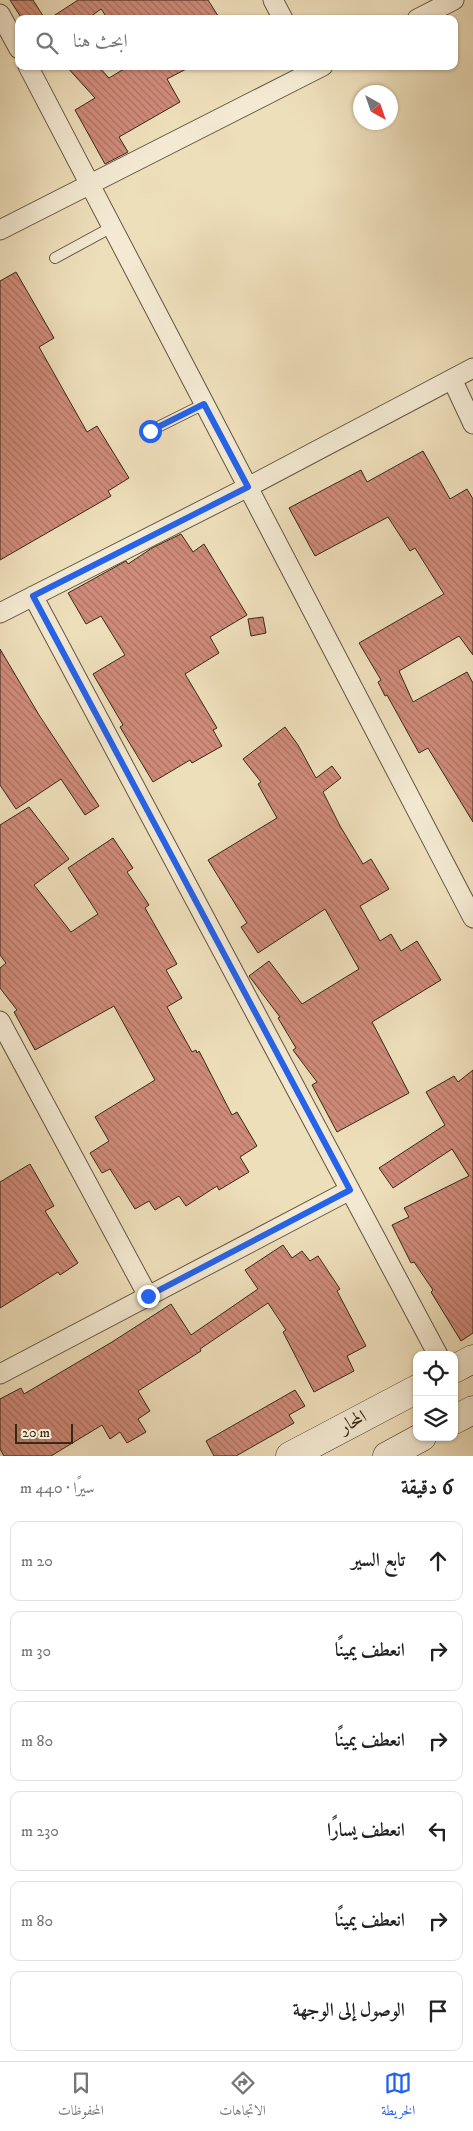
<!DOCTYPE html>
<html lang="ar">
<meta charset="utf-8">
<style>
:root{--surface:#fff;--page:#f6f6f6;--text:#222;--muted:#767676;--line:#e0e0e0;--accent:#2563eb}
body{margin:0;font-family:"IM FELL DW Pica",Amiri,serif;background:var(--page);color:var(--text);direction:rtl}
.controls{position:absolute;right:15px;bottom:15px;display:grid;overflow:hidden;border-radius:10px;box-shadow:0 1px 4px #0004}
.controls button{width:45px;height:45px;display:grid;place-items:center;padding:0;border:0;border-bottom:1px solid var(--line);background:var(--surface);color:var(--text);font:25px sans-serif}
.compass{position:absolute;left:353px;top:85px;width:45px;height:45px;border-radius:50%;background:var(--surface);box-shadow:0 1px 4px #0004;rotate:140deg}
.scale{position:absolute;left:15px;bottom:12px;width:58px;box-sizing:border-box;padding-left:5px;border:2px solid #372918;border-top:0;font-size:14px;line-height:18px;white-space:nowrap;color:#372918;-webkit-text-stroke:4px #f4ead3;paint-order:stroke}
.stop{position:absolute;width:15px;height:15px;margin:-11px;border:4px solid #2563eb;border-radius:50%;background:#fff}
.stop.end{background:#2563eb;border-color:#fff;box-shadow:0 1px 5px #0008}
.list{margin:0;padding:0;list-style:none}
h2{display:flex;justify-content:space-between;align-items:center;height:65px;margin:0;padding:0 20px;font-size:21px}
h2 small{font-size:16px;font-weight:400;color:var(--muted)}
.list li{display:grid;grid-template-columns:32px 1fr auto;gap:15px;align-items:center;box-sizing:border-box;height:80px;margin:0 10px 10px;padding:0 10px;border:1px solid var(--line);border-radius:10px}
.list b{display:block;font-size:19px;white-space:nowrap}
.list em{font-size:16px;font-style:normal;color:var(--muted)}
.icon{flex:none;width:28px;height:28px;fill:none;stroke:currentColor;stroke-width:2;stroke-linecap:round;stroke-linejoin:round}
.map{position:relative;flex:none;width:473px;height:1456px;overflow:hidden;direction:ltr}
.search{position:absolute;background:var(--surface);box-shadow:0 1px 4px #0004;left:15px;right:15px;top:15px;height:55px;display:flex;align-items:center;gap:12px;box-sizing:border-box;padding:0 18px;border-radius:10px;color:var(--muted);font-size:19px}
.sheet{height:605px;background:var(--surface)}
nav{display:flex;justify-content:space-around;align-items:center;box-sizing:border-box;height:70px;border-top:1px solid var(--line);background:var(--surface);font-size:14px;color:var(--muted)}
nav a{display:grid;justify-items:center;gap:2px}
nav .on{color:var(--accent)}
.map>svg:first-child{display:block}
.building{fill:url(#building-back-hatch);stroke:#372918}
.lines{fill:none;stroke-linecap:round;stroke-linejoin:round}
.lane-casing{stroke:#655641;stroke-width:12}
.street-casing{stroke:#655641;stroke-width:21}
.secondary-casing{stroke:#372918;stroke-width:29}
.lane{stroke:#f4ead3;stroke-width:10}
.street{stroke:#f4ead3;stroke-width:19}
.secondary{stroke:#f4ead3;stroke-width:28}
.route{stroke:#2563eb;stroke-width:6}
.labels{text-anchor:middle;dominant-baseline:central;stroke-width:4;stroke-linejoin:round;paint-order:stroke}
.street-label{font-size:19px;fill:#372918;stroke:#f4ead3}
</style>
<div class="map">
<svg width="473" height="1456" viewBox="0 0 473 1456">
<defs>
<pattern id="building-back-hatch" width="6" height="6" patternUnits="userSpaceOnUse" patternTransform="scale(1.25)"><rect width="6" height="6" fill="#d08b7a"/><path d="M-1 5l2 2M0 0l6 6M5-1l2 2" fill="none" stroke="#aa7263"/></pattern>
</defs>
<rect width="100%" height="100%" fill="#eedfbb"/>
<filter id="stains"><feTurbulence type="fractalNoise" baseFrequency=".004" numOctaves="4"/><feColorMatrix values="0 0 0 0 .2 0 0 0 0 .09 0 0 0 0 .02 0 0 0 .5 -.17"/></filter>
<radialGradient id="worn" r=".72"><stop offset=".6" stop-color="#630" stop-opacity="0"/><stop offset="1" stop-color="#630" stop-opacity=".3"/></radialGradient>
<path class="building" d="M 10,0 L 33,0 L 45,19 L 22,19 Z
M 78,0 L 208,0 L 220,19 L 108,19 L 101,9 L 87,19 L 49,19 Z
M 66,66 L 98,66 L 109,78 L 129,66 L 192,66 L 167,79 L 180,102 L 119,137 L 128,152 L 105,164 L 75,110 L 95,98 Z
M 16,272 L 54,338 L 39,347 L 87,432 L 97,426 L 129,478 L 108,491 L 111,496 L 0,560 L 0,281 Z
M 423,451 L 450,499 L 467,489 L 473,499 L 473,655 L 459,636 L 399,671 L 413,702 L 467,672 L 473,683 L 473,822 L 428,748 L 419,753 L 387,695 L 385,696 L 378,682 L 381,680 L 359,643 L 444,594 L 415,548 L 410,551 L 388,517 L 315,556 L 289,508 L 361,470 L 367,482 Z
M 181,534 L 193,552 L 204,544 L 247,615 L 210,637 L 219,653 L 185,674 L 217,728 L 213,730 L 222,746 L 192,763 L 190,760 L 153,782 L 120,727 L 123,725 L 93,674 L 125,655 L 101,616 L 86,624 L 68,593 L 126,561 L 128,564 L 152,548 Z
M 263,617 L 266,633 L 251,636 L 248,619 Z
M 0,649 L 39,715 L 99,806 L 85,815 L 61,779 L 16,809 L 0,785 Z
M 285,727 L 298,745 L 316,778 L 332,766 L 341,778 L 323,792 L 340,826 L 363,864 L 371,859 L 389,889 L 360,906 L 380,941 L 391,934 L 401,951 L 417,941 L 441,980 L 372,1022 L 409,1093 L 337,1132 L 312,1085 L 317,1082 L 293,1050 L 296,1048 L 278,1018 L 280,1017 L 249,976 L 269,961 L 302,1004 L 359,969 L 325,909 L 258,953 L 241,927 L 247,923 L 208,860 L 277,818 L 258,784 L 261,782 L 243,759 Z
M 29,807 L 69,859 L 34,885 L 71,932 L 98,914 L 68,868 L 113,838 L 133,868 L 127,872 L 149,905 L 145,908 L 177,964 L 166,970 L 182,998 L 167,1007 L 192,1052 L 196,1050 L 197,1053 L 199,1051 L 232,1115 L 237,1112 L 257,1146 L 240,1157 L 249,1172 L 219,1190 L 217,1186 L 186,1206 L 179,1196 L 155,1210 L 149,1201 L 135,1209 L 110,1169 L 102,1173 L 90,1153 L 109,1141 L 95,1117 L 155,1080 L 114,1006 L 35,1050 L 14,1012 L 17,1010 L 0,988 L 0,968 L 6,963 L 0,955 L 0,825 Z
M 473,1070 L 473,1333 L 461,1341 L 431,1292 L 433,1290 L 414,1262 L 411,1263 L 392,1225 L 409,1217 L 404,1208 L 469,1176 L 452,1149 L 393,1188 L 379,1168 L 445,1125 L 426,1092 L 454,1076 L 458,1082 Z
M 30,1164 L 54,1206 L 45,1211 L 78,1263 L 60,1275 L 58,1272 L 0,1308 L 0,1182 Z
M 283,1245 L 292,1258 L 302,1251 L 310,1261 L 318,1256 L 340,1289 L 337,1291 L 366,1346 L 347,1356 L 354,1371 L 314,1392 L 283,1332 L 286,1330 L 268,1303 L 200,1349 L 201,1351 L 138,1391 L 150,1411 L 138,1419 L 146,1432 L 127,1443 L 120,1432 L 110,1439 L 102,1425 L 51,1456 L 4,1456 L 0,1449 L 0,1399 L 21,1388 L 24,1394 L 112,1342 L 171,1304 L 191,1335 L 258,1289 L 245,1270 Z
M 295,1390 L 305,1406 L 289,1415 L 294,1423 L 236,1456 L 214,1456 L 206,1441 Z"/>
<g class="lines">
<g class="lane-casing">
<path id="lane" d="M 55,258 L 112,227
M 150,431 L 204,404"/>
</g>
<g class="street-casing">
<path id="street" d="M 273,0 L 283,19
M 0,14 L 19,49
M 417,19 L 454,0
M 28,66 L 473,918
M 0,230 L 323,66
M 452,379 L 473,424
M 33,596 L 438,1355
M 0,613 L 248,487 L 473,368
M 0,1021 L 148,1296
M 0,1374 L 350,1190"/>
</g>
<g class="secondary-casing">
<path id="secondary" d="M 454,1369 L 473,1359
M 454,1420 L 473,1410
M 290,1456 L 417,1389
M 387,1456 L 422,1437"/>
</g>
<use href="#lane" class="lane"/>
<use href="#street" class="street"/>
<use href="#secondary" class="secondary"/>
</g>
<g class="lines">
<path class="route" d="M 148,1296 L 350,1190 L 33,596 L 248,487 L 204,404 L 150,431"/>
</g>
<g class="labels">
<g class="street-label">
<text transform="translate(353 1422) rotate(-28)">المحار</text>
</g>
</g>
<rect width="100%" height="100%" filter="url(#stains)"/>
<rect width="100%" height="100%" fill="url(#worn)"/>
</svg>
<div class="controls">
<button><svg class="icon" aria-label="locate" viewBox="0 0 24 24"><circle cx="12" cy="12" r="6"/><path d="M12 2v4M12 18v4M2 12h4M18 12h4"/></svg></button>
<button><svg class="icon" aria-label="layers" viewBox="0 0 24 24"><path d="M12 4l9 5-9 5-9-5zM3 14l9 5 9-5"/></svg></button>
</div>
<svg class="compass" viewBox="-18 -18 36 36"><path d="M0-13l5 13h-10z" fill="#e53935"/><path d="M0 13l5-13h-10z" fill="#767676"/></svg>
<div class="scale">20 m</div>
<div class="stop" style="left:150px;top:431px"></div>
<div class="stop end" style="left:148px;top:1296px"></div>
<div class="search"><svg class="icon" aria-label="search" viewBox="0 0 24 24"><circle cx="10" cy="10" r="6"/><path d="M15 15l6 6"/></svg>ابحث هنا</div>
</div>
<section class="sheet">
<h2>6 دقيقة<small>سيرًا · 440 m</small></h2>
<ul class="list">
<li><svg class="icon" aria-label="ahead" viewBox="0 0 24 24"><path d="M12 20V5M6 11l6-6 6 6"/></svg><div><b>تابع السير</b></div><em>20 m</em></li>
<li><svg class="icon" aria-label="right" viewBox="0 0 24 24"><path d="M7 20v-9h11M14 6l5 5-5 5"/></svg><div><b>انعطف يمينًا</b></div><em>30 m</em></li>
<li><svg class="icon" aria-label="right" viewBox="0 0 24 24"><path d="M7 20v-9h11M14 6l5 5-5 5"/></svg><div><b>انعطف يمينًا</b></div><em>80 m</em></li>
<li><svg class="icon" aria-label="left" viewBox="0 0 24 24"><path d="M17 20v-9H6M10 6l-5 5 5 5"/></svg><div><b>انعطف يسارًا</b></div><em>230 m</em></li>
<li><svg class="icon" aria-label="right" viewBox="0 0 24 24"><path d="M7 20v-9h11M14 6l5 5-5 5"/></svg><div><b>انعطف يمينًا</b></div><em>80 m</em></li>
<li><svg class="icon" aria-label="arrive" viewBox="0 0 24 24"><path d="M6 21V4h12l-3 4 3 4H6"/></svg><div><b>الوصول إلى الوجهة</b></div></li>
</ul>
</section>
<nav>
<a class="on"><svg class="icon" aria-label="map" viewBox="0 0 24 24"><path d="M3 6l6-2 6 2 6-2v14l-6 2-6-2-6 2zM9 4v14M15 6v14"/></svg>الخريطة</a>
<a><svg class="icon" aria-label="directions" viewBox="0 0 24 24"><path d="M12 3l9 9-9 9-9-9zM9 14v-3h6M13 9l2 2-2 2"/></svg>الاتجاهات</a>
<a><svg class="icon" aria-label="saved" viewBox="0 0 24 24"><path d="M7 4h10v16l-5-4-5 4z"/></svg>المحفوظات</a>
</nav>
